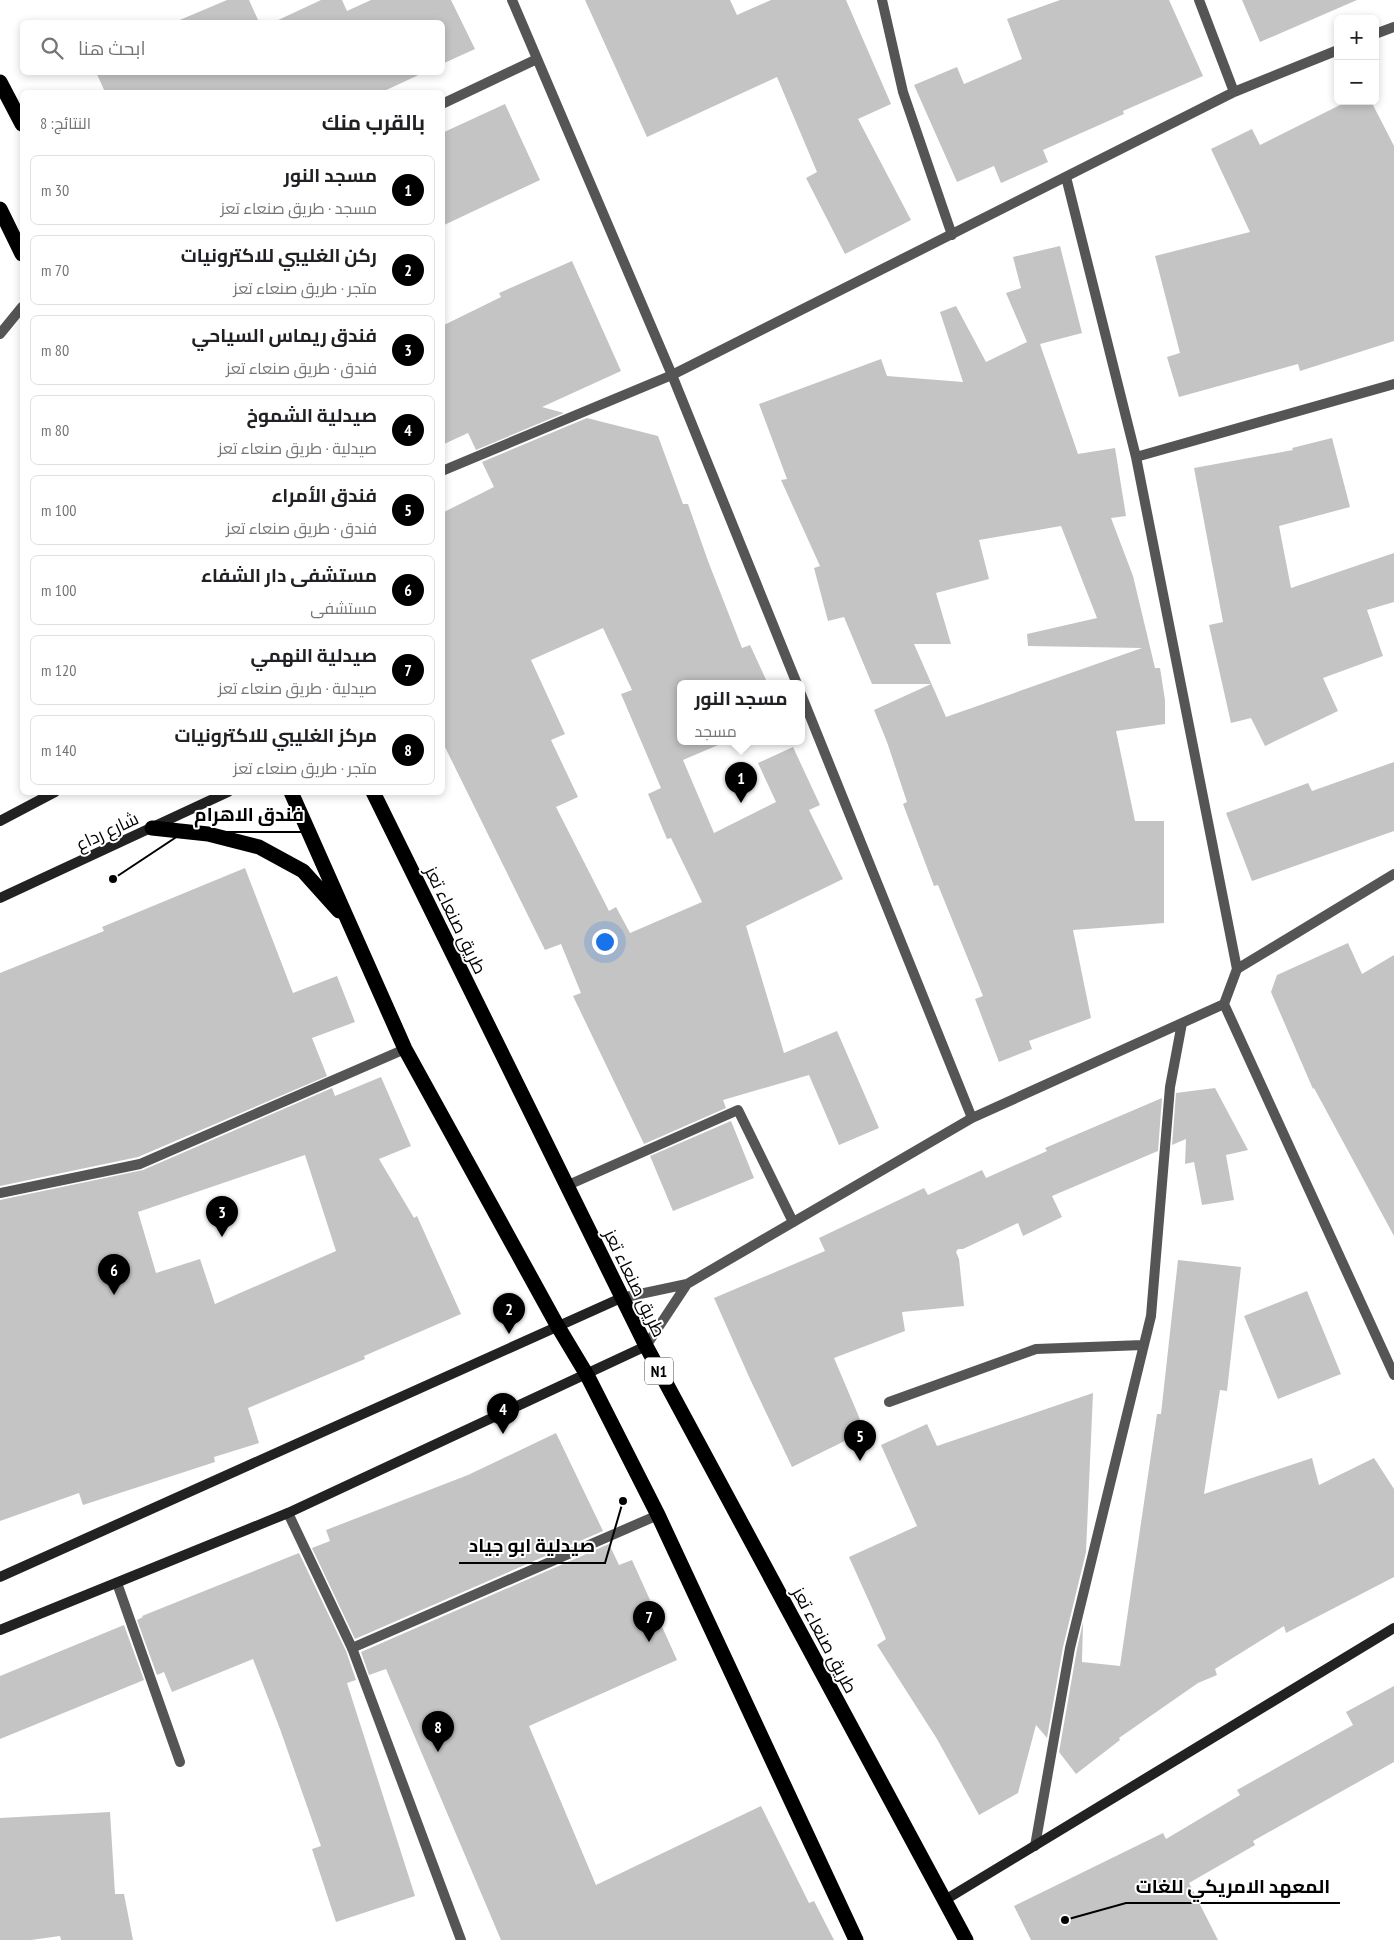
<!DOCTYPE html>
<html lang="ar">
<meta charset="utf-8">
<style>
:root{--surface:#fff;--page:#f6f6f6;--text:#202124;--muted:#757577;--line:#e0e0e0;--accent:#000}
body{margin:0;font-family:"PT Sans Narrow",Cairo,sans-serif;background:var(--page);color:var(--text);direction:rtl}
.controls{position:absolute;right:15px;top:15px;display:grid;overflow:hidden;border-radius:8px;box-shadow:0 2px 8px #0003}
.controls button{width:45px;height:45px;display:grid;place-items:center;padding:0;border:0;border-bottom:1px solid var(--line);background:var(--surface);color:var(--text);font:25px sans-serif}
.you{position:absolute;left:604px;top:941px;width:18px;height:18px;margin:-12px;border:4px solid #fff;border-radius:50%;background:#1a73e8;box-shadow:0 0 0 8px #1a73e833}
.badge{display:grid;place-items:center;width:32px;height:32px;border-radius:50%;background:var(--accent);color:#fff;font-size:16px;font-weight:700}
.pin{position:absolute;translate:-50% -41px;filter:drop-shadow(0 1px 2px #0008)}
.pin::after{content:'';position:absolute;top:26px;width:18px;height:15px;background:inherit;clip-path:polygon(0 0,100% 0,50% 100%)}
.popup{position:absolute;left:677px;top:680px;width:128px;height:65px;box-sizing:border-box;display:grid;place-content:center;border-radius:8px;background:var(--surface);filter:drop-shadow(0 1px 4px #0005);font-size:16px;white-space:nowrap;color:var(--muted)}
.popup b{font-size:19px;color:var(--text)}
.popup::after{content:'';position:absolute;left:50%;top:100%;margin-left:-10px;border:10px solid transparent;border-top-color:var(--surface)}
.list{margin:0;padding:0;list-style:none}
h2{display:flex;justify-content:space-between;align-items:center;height:65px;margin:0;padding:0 20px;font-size:21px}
h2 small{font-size:16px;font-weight:400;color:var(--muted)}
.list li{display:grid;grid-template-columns:32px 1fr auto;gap:15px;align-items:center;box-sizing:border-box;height:70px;margin:0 10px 10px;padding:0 10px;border:1px solid var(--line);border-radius:8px}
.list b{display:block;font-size:19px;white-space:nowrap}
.list p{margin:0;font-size:16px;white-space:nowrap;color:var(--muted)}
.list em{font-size:16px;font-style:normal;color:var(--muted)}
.icon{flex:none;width:28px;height:28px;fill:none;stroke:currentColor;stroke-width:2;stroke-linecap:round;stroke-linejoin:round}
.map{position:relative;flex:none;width:1394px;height:1940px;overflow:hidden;direction:ltr}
.search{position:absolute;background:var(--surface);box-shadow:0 2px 8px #0003;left:20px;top:20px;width:425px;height:55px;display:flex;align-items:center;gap:12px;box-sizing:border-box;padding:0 18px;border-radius:8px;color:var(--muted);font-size:19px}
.panel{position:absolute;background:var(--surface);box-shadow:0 2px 8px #0003;left:20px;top:90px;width:425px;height:705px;border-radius:8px;direction:rtl}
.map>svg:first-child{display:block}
.building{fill:#c4c4c4;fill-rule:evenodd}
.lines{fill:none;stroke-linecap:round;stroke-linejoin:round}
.lane{stroke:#555;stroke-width:10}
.street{stroke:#555;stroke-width:10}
.secondary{stroke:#222;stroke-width:10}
.highway{stroke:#000;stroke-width:15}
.labels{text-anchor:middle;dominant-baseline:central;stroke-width:4;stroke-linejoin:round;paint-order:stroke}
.shield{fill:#fff;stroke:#4c4c4c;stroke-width:1}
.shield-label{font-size:16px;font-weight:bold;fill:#000}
.street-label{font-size:18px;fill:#000;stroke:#fff}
.leader{fill:none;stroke:#000;stroke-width:2}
.callout-dot{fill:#000;stroke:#fff;stroke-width:2}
.callout-label{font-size:19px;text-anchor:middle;font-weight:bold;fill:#000;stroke:#fff;stroke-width:4;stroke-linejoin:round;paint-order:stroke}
</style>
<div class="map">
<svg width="1394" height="1940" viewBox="0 0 1394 1940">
<rect width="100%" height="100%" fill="#fff"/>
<path class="building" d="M 227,0 L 249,0 L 259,22 L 175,22 Z
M 321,0 L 342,0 L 347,11 L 371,0 L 451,0 L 475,49 L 442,64 L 442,22 L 274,22 Z
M 585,0 L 730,0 L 737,15 L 771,0 L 846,0 L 891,104 L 858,119 L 911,220 L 845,254 L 806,178 L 817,172 L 777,77 L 647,137 Z
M 1060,0 L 1169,0 L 1203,76 L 1123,111 L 1124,114 L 1043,150 L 1048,162 L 1001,183 L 994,166 L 957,182 L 914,85 L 957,67 L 964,84 L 1022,59 L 1007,19 Z
M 1242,0 L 1357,0 L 1260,42 Z
M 96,72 L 425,72 L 382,92 L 105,92 Z
M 1348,101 L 1371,101 L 1394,146 L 1394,341 L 1300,371 L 1298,364 L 1179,397 L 1167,357 L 1180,353 L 1155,256 L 1250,232 L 1211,149 L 1252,129 L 1260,145 Z
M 505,104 L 540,180 L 442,226 L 442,133 Z
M 1060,246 L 1082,333 L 1040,344 L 1078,454 L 1115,448 L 1126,516 L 1111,518 L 1133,576 L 1155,668 L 1160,668 L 1165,700 L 1165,724 L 1116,731 L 1135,821 L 1164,821 L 1164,923 L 1073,930 L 1091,1018 L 1029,1041 L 1032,1049 L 999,1062 L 975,999 L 983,996 L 938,885 L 934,886 L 903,804 L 907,802 L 887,742 L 874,710 L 931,684 L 872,684 L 844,617 L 828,621 L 814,568 L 820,566 L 781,480 L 787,479 L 759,404 L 881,359 L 887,376 L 963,382 L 940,312 L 956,306 L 986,362 L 1027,342 L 1006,293 L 1021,288 L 1013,257 ZM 1061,526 L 1097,618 L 1027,634 L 1028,646 L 1142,648 L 946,717 L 914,644 L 951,644 L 936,593 L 989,579 L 979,540 Z
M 572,261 L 621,371 L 542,407 L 564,413 L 476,450 L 468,433 L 442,445 L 442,326 L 501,297 L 499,293 Z
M 587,418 L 658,436 L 683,504 L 688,504 L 708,561 L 742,648 L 750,645 L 768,684 L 681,684 L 681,742 L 725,742 L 683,760 L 714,833 L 776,802 L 758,763 L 793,747 L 820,805 L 809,810 L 843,879 L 746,926 L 784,1053 L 837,1031 L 879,1128 L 839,1145 L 809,1075 L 723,1100 L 726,1108 L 644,1144 L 573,996 L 581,993 L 561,944 L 545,950 L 442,741 L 442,513 L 494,487 L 482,462 ZM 603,628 L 632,690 L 621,694 L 661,788 L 648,794 L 667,839 L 671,838 L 702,902 L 630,933 L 616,907 L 609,911 L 556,807 L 578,797 L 551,740 L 565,734 L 531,660 Z
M 1332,438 L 1350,507 L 1279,526 L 1291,588 L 1394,553 L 1394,602 L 1367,610 L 1383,656 L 1323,678 L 1338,711 L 1265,746 L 1251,718 L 1231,723 L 1209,625 L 1223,622 L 1194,468 L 1293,450 L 1292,448 Z
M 1394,762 L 1394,831 L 1252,881 L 1226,813 L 1308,783 L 1312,791 Z
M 245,868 L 293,993 L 337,976 L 355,1022 L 312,1038 L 327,1076 L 138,1157 L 0,1186 L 0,973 L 104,931 L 102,927 Z
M 1348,943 L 1362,974 L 1394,955 L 1394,1236 L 1314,1088 L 1313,1089 L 1271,992 L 1277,975 Z
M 381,1077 L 411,1146 L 379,1159 L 414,1218 L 417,1216 L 461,1314 L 364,1356 L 365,1359 L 248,1408 L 259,1443 L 214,1457 L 215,1462 L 83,1505 L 79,1493 L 0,1521 L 0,1200 L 143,1170 L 332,1088 L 335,1096 ZM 305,1155 L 336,1251 L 215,1304 L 200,1259 L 156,1273 L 138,1212 Z
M 1215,1088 L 1248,1150 L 1226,1155 L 1234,1200 L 1202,1205 L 1194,1162 L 1185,1164 L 1186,1139 L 1172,1145 L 1176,1093 Z
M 1162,1098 L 1158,1151 L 1052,1196 L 1062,1217 L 1023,1236 L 1018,1223 L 963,1249 L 958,1249 L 956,1252 L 959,1259 L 964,1306 L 902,1312 L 905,1331 L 834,1358 L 865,1431 L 792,1467 L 750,1379 L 714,1298 L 825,1251 L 819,1238 L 924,1188 L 928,1195 L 982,1170 L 986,1178 L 1047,1151 L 1045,1148 Z
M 731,1121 L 754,1178 L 673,1211 L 650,1156 Z
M 1178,1260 L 1241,1267 L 1227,1391 L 1220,1390 L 1204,1494 L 1312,1458 L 1319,1485 L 1374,1458 L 1394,1489 L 1394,1577 L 1286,1633 L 1284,1626 L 1215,1669 L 1217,1675 L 1198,1683 L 1119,1738 L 1120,1740 L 1076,1774 L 1059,1752 L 1077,1649 L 1083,1622 L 1082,1662 L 1120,1666 L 1157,1414 L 1161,1414 Z
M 1307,1291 L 1341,1374 L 1278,1399 L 1244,1316 Z
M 1093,1393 L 1086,1552 L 1063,1647 L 1047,1738 L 1036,1725 L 1018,1793 L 979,1815 L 937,1739 L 877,1645 L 886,1639 L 849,1557 L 917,1526 L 881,1445 L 927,1424 L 937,1446 Z
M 556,1433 L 603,1531 L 355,1639 L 312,1548 L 330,1541 L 326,1530 L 468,1475 Z
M 609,1544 L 619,1565 L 632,1560 L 677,1660 L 529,1726 L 596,1885 L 761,1806 L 809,1903 L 814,1901 L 834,1940 L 501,1940 L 386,1669 L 369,1675 L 361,1652 Z
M 299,1553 L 346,1651 L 356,1680 L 347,1683 L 415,1896 L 336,1922 L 312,1849 L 321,1846 L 280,1729 L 253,1659 L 172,1692 L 164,1672 L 157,1675 L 137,1620 L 143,1617 L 142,1616 Z
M 124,1625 L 144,1680 L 0,1739 L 0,1676 Z
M 1394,1686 L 1394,1762 L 1253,1841 L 1255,1845 L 1189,1883 L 1218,1940 L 1031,1940 L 1014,1906 L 1163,1833 L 1166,1839 L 1240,1795 L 1237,1790 L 1353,1725 L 1346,1712 Z
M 110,1812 L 115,1894 L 124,1894 L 133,1940 L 61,1940 L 60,1936 L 31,1940 L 0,1940 L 0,1818 Z"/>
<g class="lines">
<path class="lane" d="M 566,1186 L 738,1110 L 793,1222
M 0,1193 L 140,1164 L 405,1049
M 117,1583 L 180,1762
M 352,1648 L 658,1515"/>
<path class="street" d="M 512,0 L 672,375 L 797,684
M 882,0 L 903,92 L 952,235
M 1199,0 L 1234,92
M 1375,34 L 1394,27
M 442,104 L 537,59
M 1066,177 L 1136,457 L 1237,969
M 0,334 L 22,307
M 1136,457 L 1394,384
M 442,471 L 672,375 L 1234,92 L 1338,50
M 801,694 L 972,1118
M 1394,874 L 1237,969 L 1224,1004 L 1394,1375
M 621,1298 L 687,1284 L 972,1118 L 1224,1004
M 646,1346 L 687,1284
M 889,1402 L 1036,1349 L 1143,1345
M 288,1513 L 352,1648 L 461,1940
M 1035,1846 L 1070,1648 L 1151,1316 L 1170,1087 L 1182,1023"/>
<path class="secondary" d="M 0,821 L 55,792
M 0,898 L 228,792
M 0,1577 L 621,1298
M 0,1630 L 288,1513 L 646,1346
M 945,1900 L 1394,1628"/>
<path class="highway" d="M 0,82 L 22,124
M 0,209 L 22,254
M 291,792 L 405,1049 L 557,1325 L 587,1375 L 658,1515 L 856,1940
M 373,792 L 646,1346 L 966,1940
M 152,828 L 208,834 L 259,847 L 303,871 L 339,911"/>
</g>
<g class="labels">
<rect class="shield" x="645" y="1357.5" width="28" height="27" rx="4"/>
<g class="shield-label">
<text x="659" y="1371">N1</text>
</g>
<g class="street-label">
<text transform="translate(107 831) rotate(-25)">شارع رداع</text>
<text transform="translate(456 920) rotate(64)">طريق صنعاء تعز</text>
<text transform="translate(635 1283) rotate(64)">طريق صنعاء تعز</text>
<text transform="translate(825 1640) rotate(62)">طريق صنعاء تعز</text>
</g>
</g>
<path class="leader" d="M113 879L184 832H314M623 1501L605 1563H459M1065 1920L1126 1903H1340"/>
<g class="callout-dot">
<circle cx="113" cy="879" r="5"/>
<circle cx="623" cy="1501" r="5"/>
<circle cx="1065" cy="1920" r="5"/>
</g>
<g class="callout-label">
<text x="249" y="821">فندق الاهرام</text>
<text x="532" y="1552">صيدلية ابو جياد</text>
<text x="1233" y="1893">المعهد الامريكي للغات</text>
</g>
</svg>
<div class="controls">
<button>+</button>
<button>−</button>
</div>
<div class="you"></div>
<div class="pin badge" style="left:741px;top:803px">1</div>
<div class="popup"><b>مسجد النور</b>مسجد</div>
<div class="pin badge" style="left:509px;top:1334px">2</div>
<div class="pin badge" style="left:222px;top:1237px">3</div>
<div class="pin badge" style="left:503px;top:1434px">4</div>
<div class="pin badge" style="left:860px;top:1461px">5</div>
<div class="pin badge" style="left:114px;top:1295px">6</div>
<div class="pin badge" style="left:649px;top:1642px">7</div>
<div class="pin badge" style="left:438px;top:1752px">8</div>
<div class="search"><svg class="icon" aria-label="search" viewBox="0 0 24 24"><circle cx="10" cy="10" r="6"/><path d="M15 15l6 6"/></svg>ابحث هنا</div>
<section class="panel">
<h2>بالقرب منك<small>النتائج: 8</small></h2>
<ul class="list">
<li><span class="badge">1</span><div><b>مسجد النور</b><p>مسجد · طريق صنعاء تعز</p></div><em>30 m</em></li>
<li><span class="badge">2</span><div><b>ركن الغليبي للاكترونيات</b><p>متجر · طريق صنعاء تعز</p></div><em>70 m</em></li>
<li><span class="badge">3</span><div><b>فندق ريماس السياحي</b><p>فندق · طريق صنعاء تعز</p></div><em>80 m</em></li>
<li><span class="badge">4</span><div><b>صيدلية الشموخ</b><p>صيدلية · طريق صنعاء تعز</p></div><em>80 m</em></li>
<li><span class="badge">5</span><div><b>فندق الأمراء</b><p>فندق · طريق صنعاء تعز</p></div><em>100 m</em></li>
<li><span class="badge">6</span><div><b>مستشفى دار الشفاء</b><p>مستشفى</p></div><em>100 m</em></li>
<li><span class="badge">7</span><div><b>صيدلية النهمي</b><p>صيدلية · طريق صنعاء تعز</p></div><em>120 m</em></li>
<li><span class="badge">8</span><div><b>مركز الغليبي للاكترونيات</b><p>متجر · طريق صنعاء تعز</p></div><em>140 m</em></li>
</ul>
</section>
</div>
